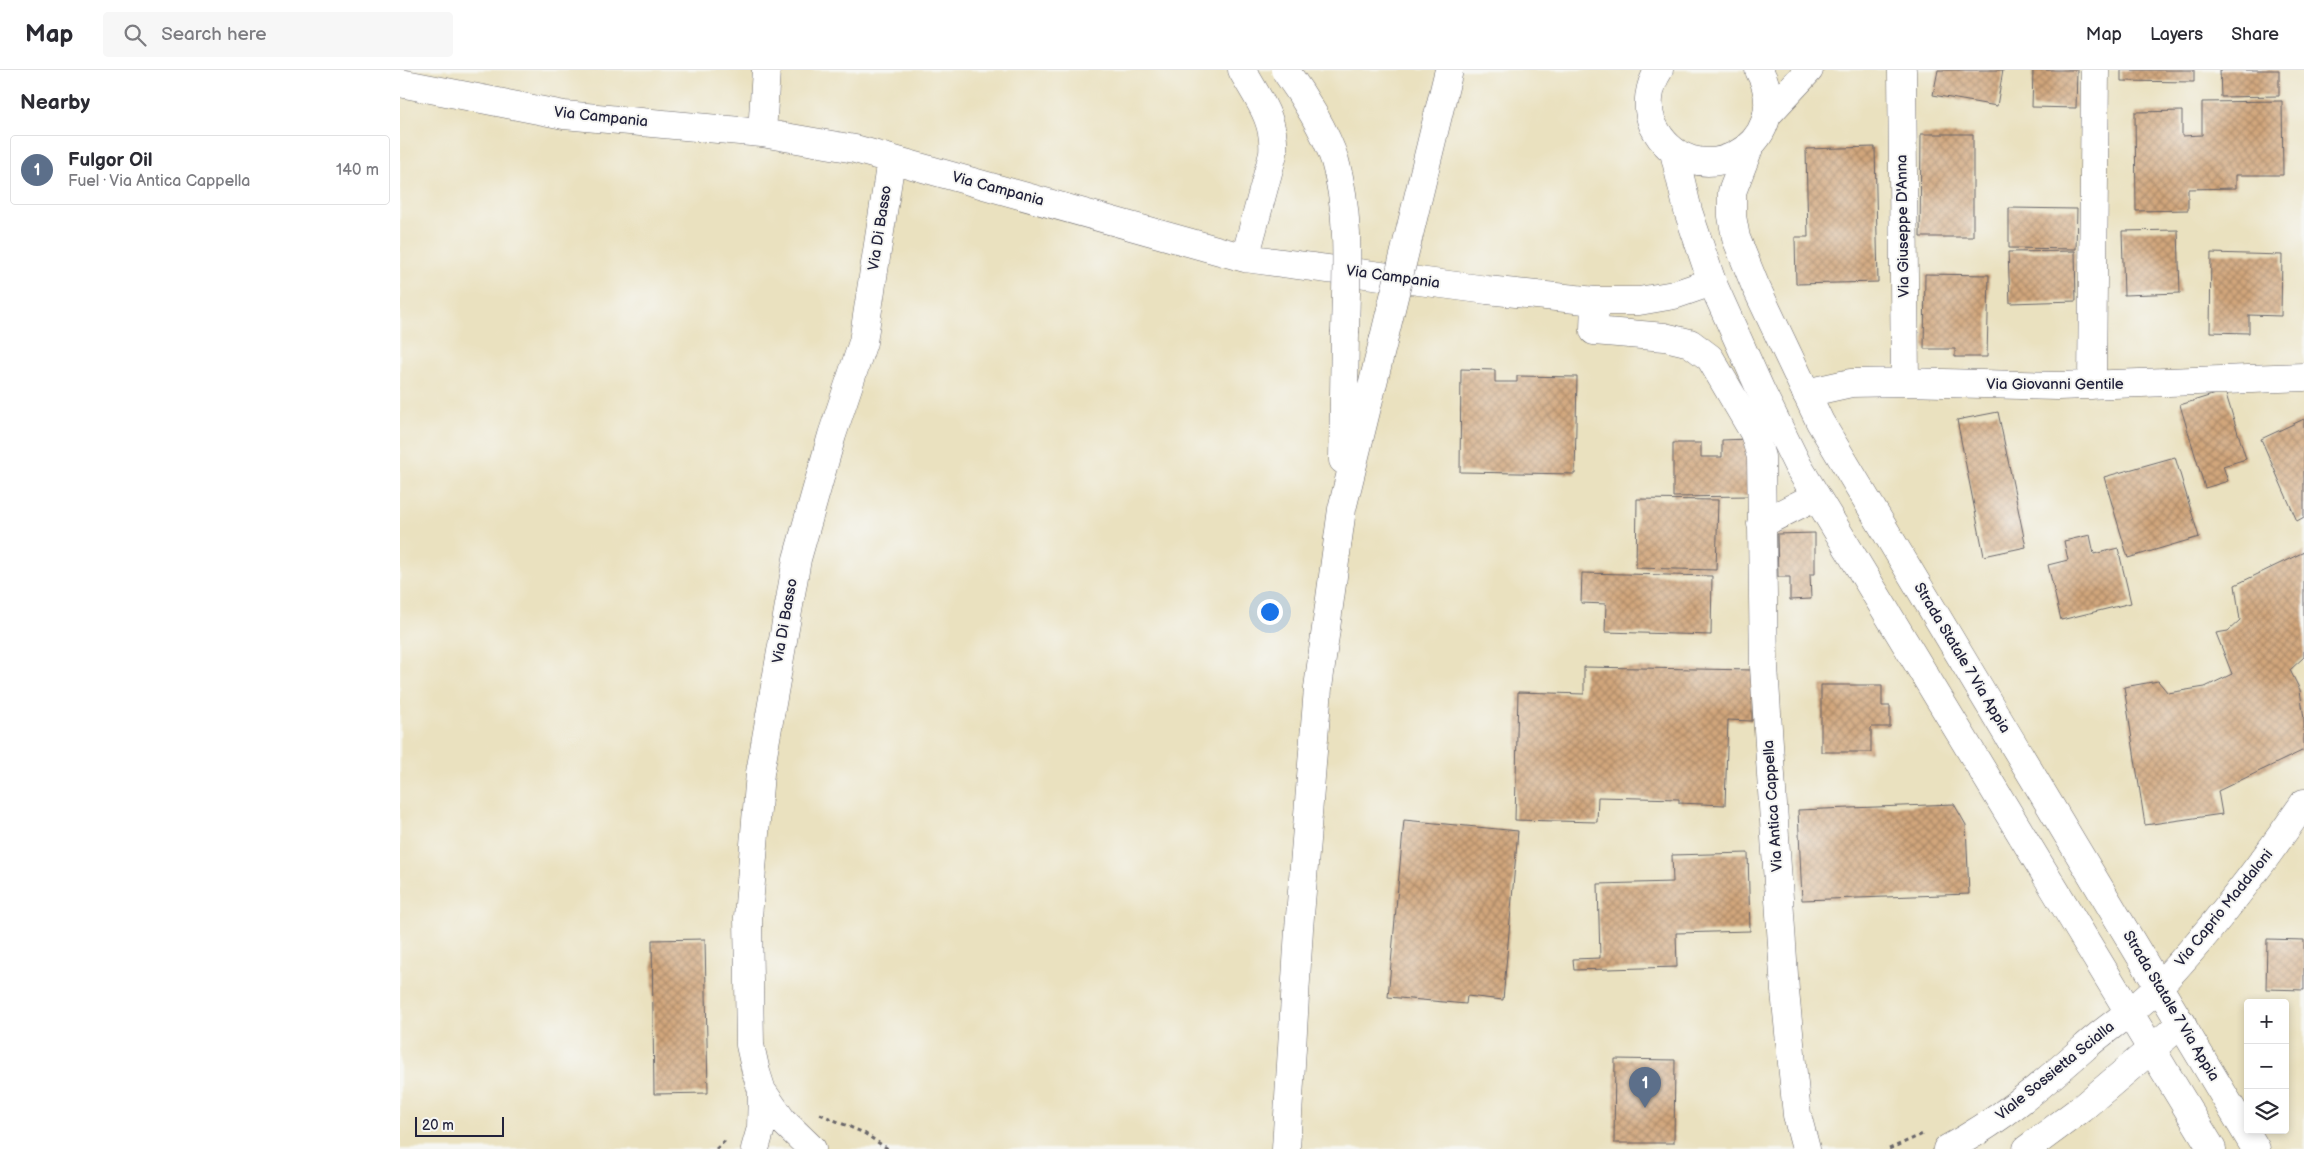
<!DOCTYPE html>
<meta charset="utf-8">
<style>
:root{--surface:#fff;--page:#f7f7f7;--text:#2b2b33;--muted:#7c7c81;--line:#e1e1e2;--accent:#0b8043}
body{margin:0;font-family:"Balsamiq Sans",sans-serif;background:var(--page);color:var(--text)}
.controls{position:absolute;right:15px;bottom:15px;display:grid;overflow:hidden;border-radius:5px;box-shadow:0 2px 8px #0003}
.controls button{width:45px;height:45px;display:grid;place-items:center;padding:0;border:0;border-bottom:1px solid var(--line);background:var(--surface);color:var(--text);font:25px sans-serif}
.scale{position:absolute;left:15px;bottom:12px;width:89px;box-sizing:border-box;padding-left:5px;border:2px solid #22223b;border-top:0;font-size:14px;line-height:18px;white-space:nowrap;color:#22223b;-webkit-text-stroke:4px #f6f6f2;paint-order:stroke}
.you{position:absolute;left:869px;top:541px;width:18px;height:18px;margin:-12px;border:4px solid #fff;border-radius:50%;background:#1a73e8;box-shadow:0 0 0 8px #1a73e833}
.badge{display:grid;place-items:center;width:32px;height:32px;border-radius:50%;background:var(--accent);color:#fff;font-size:16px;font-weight:700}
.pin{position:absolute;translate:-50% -41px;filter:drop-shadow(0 1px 2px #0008)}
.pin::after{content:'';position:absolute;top:26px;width:18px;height:15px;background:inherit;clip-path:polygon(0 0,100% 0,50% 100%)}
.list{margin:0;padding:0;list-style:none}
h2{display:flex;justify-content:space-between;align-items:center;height:65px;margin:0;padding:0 20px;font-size:21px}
h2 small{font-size:16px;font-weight:400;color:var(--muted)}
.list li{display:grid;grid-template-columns:32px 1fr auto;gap:15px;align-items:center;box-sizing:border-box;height:70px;margin:0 10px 10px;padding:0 10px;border:1px solid var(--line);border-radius:5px}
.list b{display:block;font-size:19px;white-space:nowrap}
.list p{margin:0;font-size:16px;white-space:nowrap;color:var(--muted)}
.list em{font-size:16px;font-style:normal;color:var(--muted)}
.icon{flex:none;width:28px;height:28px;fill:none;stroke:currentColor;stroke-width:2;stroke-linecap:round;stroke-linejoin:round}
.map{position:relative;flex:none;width:1904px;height:1079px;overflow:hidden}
header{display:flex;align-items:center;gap:30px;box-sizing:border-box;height:70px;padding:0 25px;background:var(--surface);border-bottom:1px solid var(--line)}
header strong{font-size:24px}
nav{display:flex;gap:28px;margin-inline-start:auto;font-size:18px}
.search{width:350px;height:45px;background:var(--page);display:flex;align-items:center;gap:12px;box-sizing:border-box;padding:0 18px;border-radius:5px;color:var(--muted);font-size:19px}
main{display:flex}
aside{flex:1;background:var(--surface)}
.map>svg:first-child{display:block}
.building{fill:url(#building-cross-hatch)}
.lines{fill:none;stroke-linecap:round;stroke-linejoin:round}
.minor-casing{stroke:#686569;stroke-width:29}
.major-casing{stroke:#686569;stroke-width:29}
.highway-casing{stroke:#686569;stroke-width:29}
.path{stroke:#686569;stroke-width:3;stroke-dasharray:4 4;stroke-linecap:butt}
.minor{stroke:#fff;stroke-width:28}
.major{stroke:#fff;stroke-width:28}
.highway{stroke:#fff;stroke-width:28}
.highway-bridge-casing{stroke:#686569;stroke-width:29;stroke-linecap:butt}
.highway-bridge{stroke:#fff;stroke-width:28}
.labels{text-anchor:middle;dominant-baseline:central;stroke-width:4;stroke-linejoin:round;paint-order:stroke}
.street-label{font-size:15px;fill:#22223b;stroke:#f6f6f2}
</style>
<header>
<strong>Map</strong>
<div class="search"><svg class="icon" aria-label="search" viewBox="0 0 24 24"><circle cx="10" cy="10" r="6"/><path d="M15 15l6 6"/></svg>Search here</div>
<nav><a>Map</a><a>Layers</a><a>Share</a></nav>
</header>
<main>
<aside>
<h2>Nearby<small></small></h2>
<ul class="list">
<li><span class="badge" style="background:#5c6f8a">1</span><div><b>Fulgor Oil</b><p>Fuel · Via Antica Cappella</p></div><em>140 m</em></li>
</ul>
</aside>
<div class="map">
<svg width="1904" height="1079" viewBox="0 0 1904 1079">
<defs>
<pattern id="building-cross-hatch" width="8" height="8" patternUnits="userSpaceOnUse" patternTransform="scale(1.25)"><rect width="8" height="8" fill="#d1a67b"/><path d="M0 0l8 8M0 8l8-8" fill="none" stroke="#a98766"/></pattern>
</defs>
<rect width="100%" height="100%" fill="#f6f6f2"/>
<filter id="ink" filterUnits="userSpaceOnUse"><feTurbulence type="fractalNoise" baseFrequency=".02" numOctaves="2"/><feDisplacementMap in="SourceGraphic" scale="10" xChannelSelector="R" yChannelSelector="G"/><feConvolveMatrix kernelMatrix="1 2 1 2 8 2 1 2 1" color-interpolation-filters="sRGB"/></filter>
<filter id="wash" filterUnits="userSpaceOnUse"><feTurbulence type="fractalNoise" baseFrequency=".0096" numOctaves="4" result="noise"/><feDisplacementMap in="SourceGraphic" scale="20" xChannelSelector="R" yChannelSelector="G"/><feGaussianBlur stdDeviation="1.12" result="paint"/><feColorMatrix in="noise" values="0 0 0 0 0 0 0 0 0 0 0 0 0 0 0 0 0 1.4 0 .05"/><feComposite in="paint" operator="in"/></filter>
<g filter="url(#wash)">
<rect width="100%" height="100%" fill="#eae1bf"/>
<g id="blocks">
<path class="building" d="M 1538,0 L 1603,0 L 1597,36 L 1533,25 Z
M 1633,0 L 1677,0 L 1676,38 L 1632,37 Z
M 1721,0 L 1794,0 L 1794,12 L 1721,11 Z
M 1820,0 L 1879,0 L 1879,26 L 1821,27 Z
M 1882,31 L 1883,105 L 1836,105 L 1836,118 L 1788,119 L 1788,140 L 1736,141 L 1735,42 L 1782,41 L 1782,66 L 1802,65 L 1802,32 Z
M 1521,64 L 1573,64 L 1573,167 L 1520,167 Z
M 1475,77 L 1478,212 L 1396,214 L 1395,167 L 1408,167 L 1406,79 Z
M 1609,138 L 1677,139 L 1676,179 L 1609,178 Z
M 1778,160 L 1780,223 L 1724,225 L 1722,161 Z
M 1675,181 L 1676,231 L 1610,233 L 1608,182 Z
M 1811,183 L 1882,185 L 1881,246 L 1849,245 L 1849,263 L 1810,262 Z
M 1525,204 L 1589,205 L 1587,287 L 1555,287 L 1555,279 L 1524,279 Z
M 1061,299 L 1095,300 L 1095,312 L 1117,312 L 1117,306 L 1177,307 L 1175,404 L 1060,402 Z
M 1825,321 L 1846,389 L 1823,396 L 1828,411 L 1805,418 L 1780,335 Z
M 1598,342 L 1626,477 L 1584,486 L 1557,350 Z
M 1904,349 L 1904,447 L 1897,451 L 1861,369 Z
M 1349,369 L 1350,426 L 1273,427 L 1273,373 L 1301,373 L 1301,387 L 1322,387 L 1322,370 Z
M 1775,387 L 1799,467 L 1728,488 L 1704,407 Z
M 1237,429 L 1318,430 L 1316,500 L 1236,498 Z
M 1415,463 L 1415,504 L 1410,504 L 1411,529 L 1390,530 L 1390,507 L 1378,507 L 1377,464 Z
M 1690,465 L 1694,484 L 1718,478 L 1731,533 L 1661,550 L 1648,495 L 1668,490 L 1664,471 Z
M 1904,482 L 1904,587 L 1890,600 L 1900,620 L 1904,649 L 1904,680 L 1818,721 L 1822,744 L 1745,755 L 1724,617 L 1758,611 L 1768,623 L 1805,617 L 1832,604 L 1816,563 L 1828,561 L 1840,550 L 1835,515 Z
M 1182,503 L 1312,506 L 1311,565 L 1205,562 L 1206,534 L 1181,533 Z
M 1184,597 L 1353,600 L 1352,651 L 1328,650 L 1325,735 L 1279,733 L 1279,729 L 1198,727 L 1197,752 L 1115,750 L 1118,622 L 1184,624 Z
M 1421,615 L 1482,615 L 1482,636 L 1490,636 L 1490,657 L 1471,657 L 1471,682 L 1421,682 Z
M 1554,734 L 1566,755 L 1569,824 L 1402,830 L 1398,740 Z
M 1004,750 L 1118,761 L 1103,930 L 1067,926 L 1066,934 L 988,927 Z
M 1348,783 L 1350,861 L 1276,863 L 1277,897 L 1174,900 L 1173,889 L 1200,888 L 1198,814 L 1273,812 L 1272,785 Z
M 305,869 L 308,1023 L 254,1024 L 252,870 Z
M 1867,869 L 1904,870 L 1904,920 L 1866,919 Z
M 1215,989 L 1275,990 L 1274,1073 L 1214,1073 Z"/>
</g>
</g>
<g filter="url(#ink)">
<use href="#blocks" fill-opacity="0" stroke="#686569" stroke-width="1"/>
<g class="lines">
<g class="minor-casing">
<path id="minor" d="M 842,0 C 858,29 876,50 873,84 L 845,188
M 1502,0 L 1505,312
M 0,13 L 164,45 L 362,63 L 455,79 L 845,188 L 1087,220 L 1195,231 L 1239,231 L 1274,225 L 1312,212
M 362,63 L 366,0
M 1195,231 L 1194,261 L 1265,267 L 1290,273 L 1310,288 L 1354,363 L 1361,387 L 1364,597 L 1385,921 L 1397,1045 L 1406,1079
M 1692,315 L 1695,0
M 1406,323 L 1451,313 L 1505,312 L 1658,316 L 1904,307
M 1361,454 L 1416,426
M 355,1079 L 361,1058 L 362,1021
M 412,1079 L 382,1050 L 362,1021 L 356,1002 L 350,975 L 348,847 L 360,703 L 397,489 L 432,365 L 463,272 L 491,90
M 1547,1079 C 1598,1052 1641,1016 1684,978 C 1708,956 1738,939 1760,915 C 1813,859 1860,797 1904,733
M 1627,1079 L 1681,1039 L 1782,953"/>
</g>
<g class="major-casing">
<path id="major" d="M 1259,0 C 1249,15 1245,37 1253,55 C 1291,132 1400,76 1359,0
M 1349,78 L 1332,122 L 1332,146 L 1336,168 L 1355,215 L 1420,352 L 1856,1079
M 1274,82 L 1288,141 L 1312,212 L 1361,321 L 1398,396 L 1812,1079"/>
</g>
<g class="highway-casing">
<path id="highway" d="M 1367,45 L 1409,0
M 943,390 L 945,263
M 886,1079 L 899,859 L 918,618 L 942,439 L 983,272"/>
</g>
<path class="path" d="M 420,1044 L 464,1063 L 488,1079
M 316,1079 L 327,1069
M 1489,1079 L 1523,1064"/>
<use href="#minor" class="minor"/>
<use href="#major" class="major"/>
<use href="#highway" class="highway"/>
<g class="highway-bridge-casing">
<path id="highway-bridge" d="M 885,0 C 903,25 926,62 935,91 C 951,147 946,206 945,263
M 983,272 L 1049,0"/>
</g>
<use href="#highway-bridge" class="highway-bridge"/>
</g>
</g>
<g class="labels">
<g class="street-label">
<text transform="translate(201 47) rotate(6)">Via Campania</text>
<text transform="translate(598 119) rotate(15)">Via Campania</text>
<text transform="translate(1503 156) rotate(-91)">Via Giuseppe D'Anna</text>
<text transform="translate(480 158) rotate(-81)">Via Di Basso</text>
<text transform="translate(993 207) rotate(8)">Via Campania</text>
<text x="1655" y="314">Via Giovanni Gentile</text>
<text transform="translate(385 551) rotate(-80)">Via Di Basso</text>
<text transform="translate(1562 588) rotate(59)">Strada Statale 7 Via Appia</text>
<text transform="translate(1373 736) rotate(-94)">Via Antica Cappella</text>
<text transform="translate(1824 838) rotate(-51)">Via Caprio Maddaloni</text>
<text transform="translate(1771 936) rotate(59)">Strada Statale 7 Via Appia</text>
<text transform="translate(1655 1001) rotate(-39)">Viale Sossietta Scialla</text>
</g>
</g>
</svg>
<div class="controls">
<button>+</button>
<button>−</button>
<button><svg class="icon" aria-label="layers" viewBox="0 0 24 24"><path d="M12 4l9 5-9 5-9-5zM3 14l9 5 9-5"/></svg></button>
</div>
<div class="scale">20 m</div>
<div class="you"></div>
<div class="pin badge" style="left:1245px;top:1038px;background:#5c6f8a">1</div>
</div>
</main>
